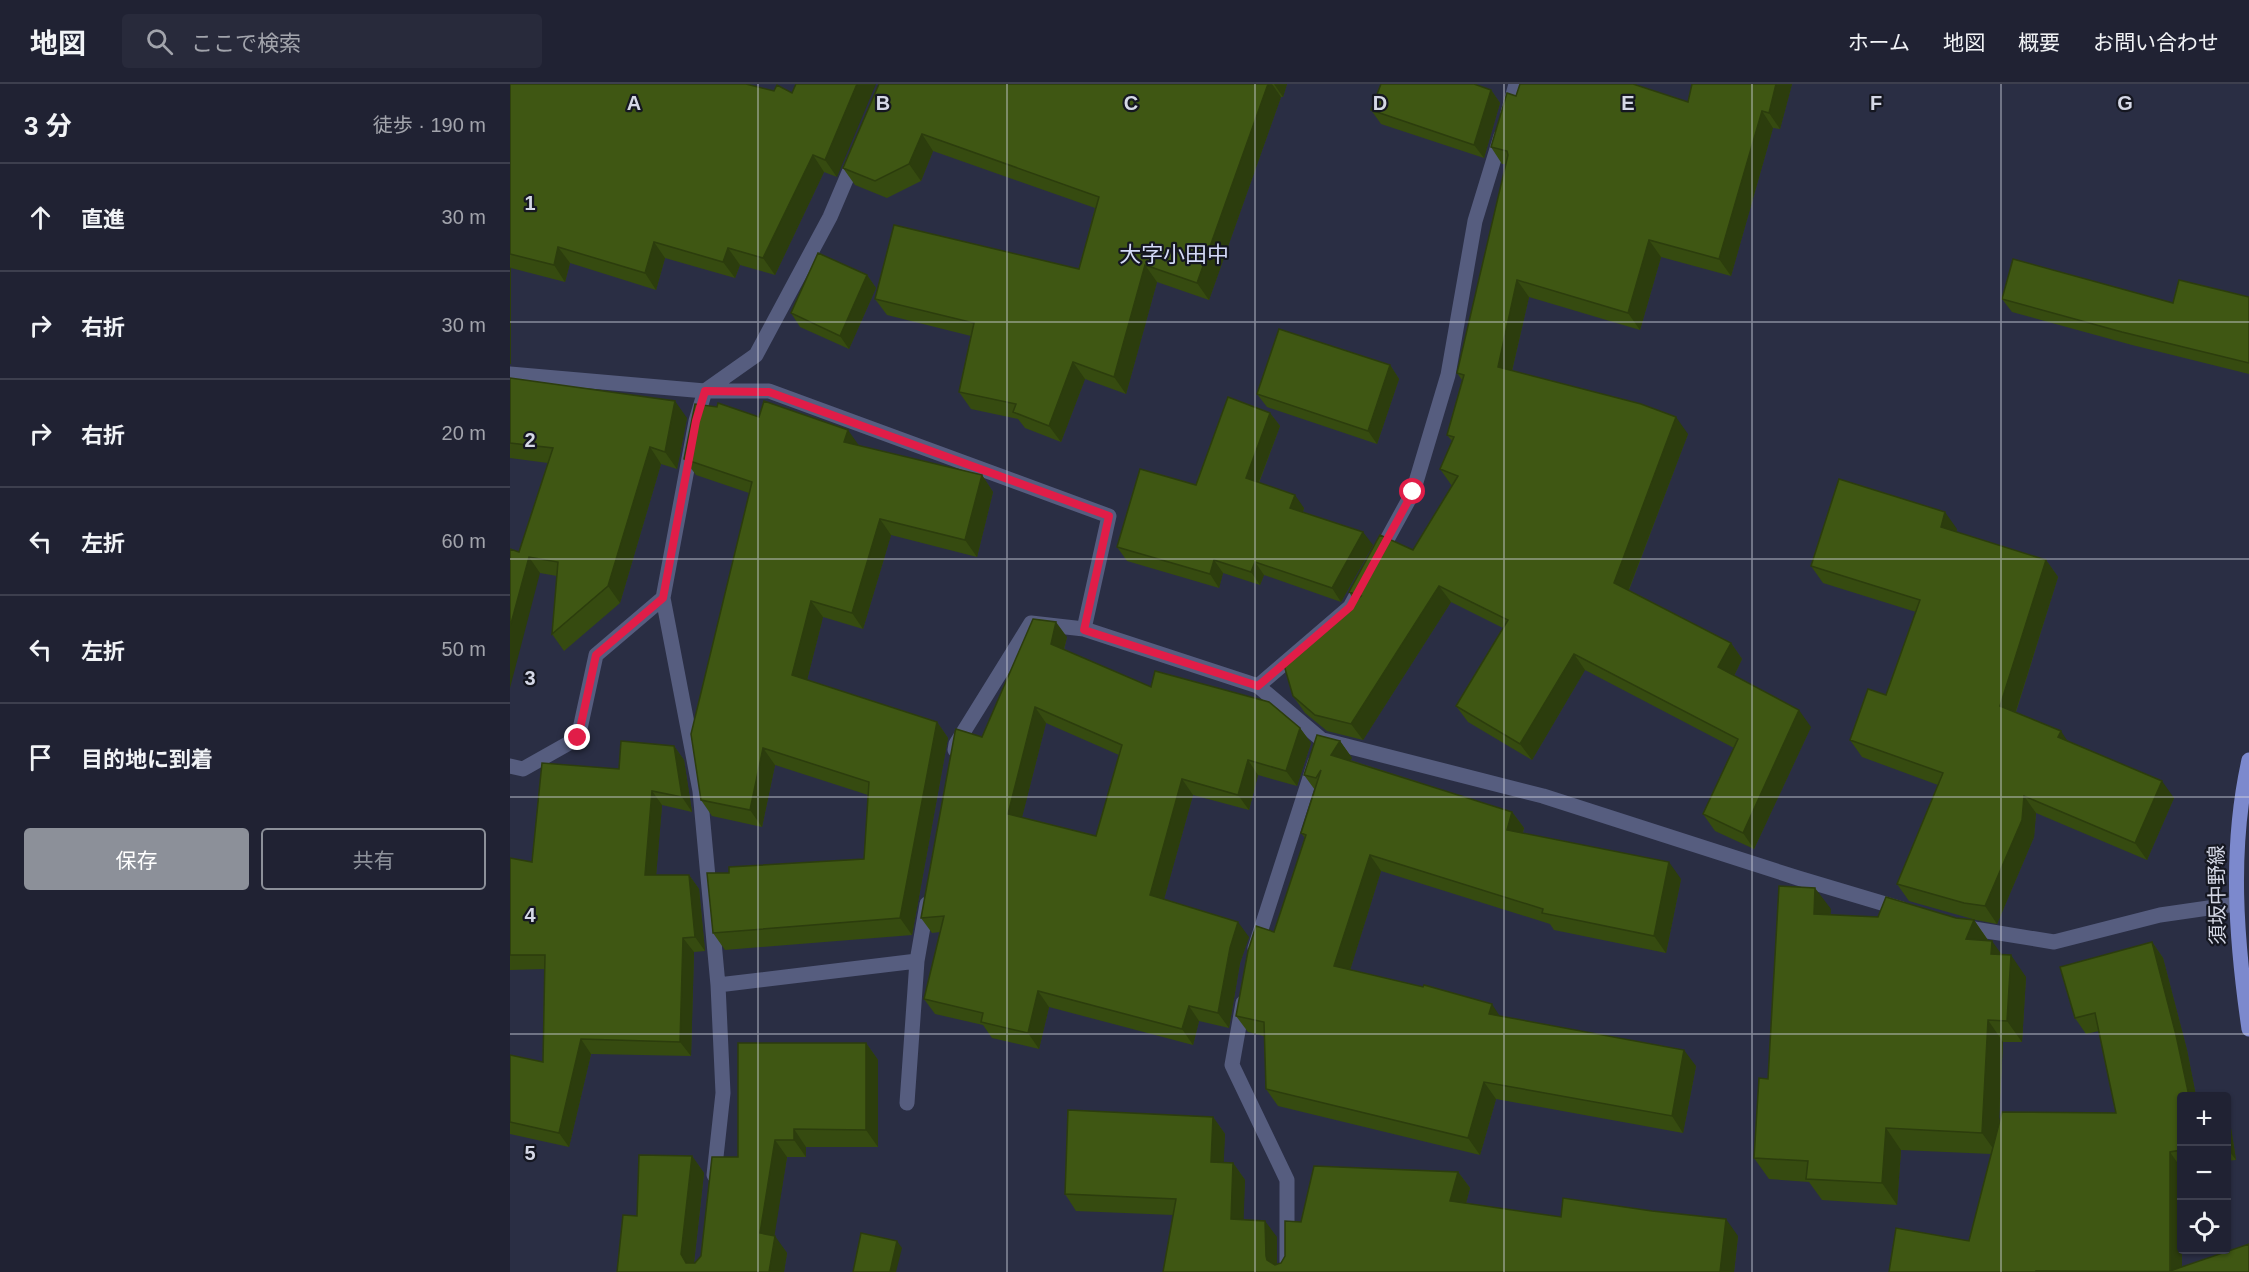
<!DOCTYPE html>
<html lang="ja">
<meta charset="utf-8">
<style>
:root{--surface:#202233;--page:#282a3b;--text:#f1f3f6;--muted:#a2a4ac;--line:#3d3f4e;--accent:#8c9099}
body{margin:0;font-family:Arial,"Noto Sans JP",sans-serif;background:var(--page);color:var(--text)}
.controls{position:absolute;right:18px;bottom:18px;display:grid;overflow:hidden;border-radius:6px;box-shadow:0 2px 4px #0004}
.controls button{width:54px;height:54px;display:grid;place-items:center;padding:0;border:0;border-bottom:2px solid var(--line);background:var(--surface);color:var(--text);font:30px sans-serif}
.stop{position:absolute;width:18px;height:18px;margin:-14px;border:4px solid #e11d48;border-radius:50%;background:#fff}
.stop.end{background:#e11d48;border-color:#fff;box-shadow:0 2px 6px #0008}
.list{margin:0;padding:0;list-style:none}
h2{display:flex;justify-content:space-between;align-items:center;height:78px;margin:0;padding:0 24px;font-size:26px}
h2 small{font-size:20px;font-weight:400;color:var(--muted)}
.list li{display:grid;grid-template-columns:39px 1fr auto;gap:18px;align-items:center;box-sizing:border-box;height:108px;padding:0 24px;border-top:2px solid var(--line)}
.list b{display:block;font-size:22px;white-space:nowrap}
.list em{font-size:20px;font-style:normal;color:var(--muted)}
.actions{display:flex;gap:12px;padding:18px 24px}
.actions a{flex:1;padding:14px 0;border:2px solid var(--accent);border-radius:6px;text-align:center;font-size:21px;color:var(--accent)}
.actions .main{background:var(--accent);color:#fff}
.icon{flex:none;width:33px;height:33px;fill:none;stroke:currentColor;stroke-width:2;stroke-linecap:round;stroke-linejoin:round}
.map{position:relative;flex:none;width:1739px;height:1188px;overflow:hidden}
header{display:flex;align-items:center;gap:36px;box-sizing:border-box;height:84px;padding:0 30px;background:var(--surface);border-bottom:2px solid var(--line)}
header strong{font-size:28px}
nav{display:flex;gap:33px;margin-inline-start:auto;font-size:21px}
.search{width:420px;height:54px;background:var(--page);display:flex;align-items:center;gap:15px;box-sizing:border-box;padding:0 21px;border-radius:6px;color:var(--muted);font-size:22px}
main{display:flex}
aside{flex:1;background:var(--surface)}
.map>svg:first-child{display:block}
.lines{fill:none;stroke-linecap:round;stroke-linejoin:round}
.minor{stroke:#565d7f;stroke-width:15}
.major{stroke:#7c89cd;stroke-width:15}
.wall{fill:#364b10;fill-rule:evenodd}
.shaded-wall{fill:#2c3d0d}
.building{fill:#3f5713;stroke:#2c3d0d;stroke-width:1.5;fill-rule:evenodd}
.route{stroke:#e11d48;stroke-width:8}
.grid{fill:none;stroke:#d5d8e6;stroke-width:1.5;stroke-opacity:0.55}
.labels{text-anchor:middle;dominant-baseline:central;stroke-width:4.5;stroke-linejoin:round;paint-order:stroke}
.street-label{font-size:20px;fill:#d5d8e6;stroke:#151721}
.quarter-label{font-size:22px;fill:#d4daf7;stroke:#151721}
.grid-label{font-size:20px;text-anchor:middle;font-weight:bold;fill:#d5d8e6;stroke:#151721;stroke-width:4.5;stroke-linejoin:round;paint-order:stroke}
</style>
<header>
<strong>地図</strong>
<div class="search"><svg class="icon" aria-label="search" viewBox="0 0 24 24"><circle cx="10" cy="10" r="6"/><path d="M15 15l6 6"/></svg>ここで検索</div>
<nav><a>ホーム</a><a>地図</a><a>概要</a><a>お問い合わせ</a></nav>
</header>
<main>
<aside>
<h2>3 分<small>徒歩 · 190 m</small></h2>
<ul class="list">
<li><svg class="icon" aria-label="ahead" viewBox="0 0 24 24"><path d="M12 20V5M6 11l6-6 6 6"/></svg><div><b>直進</b></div><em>30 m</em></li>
<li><svg class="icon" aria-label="right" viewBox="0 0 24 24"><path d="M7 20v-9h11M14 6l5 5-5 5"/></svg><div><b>右折</b></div><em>30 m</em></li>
<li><svg class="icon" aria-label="right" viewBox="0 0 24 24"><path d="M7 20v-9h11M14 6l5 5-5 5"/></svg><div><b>右折</b></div><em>20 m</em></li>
<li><svg class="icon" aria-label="left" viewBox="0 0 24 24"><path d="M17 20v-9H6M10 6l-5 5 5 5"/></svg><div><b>左折</b></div><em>60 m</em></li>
<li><svg class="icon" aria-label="left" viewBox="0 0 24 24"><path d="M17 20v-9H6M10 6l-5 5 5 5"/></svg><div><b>左折</b></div><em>50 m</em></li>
<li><svg class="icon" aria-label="arrive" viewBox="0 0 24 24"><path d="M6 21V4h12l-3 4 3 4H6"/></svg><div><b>目的地に到着</b></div></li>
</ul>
<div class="actions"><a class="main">保存</a><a>共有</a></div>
</aside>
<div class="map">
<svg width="1739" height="1188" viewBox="0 0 1739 1188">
<rect width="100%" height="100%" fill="#2a2e44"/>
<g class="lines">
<path class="minor" d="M 998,29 L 1006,0
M 0,290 L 195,307 L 259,307 L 599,432 L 574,545
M 868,472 L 903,408 L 938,291 L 965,137 L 991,52
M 748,602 L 840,523 L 853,499
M 813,656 L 1033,712 L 1288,794 L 1392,825
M 445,666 L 446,660 L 521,539 L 574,545 L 748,602 L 812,656
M 0,682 L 13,685 L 68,654 L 86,571 L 153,514
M 1452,843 L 1544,858 L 1650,831 L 1726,820
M 745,864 L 805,678
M 208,901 L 407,877
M 733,919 L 722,981 L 777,1096 L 777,1188
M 397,1019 L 407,877 L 417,820
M 204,1091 L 213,1009 L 208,901 L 190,707 L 153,514 L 186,337 L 195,307 L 246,271 L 320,133 L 346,72"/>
<path class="major" d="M 1739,676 C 1719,766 1726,855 1739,945"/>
</g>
<path class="wall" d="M 0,0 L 264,7 L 267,1 L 327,93 L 314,88 L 265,191 L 230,181 L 225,194 L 155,174 L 146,206 L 60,179 L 55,198 L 1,184 L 0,281 Z
M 369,0 L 777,0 L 773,13 L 771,13 L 699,216 L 647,198 L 616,310 L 575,295 L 551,358 L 515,344 L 508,335 L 461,325 L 449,308 L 461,252 L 377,231 L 365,215 L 569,185 L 585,124 L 423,67 L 411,97 L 377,114 L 345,101 L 333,84 Z
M 1282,0 L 1270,45 L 1263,44 L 1221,192 L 1151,173 L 1130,246 L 1019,213 L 1002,287 L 1178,350 L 1119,506 L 1221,559 L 1232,575 L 1224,592 L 1301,643 L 1244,765 L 1205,747 L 1193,730 L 1224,664 L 1075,586 L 1022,676 L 958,638 L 946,622 L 993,544 L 941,518 L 853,656 L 817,647 L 795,629 L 783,612 L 845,518 L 839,508 L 903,466 L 942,402 L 930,385 L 942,357 L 937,351 L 952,296 L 947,289 L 996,80 L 992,80 L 981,63 L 1006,12 L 1178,18 Z
M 981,6 L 990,19 L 974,74 L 871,40 L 861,26 Z
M 357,191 L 366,204 L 339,265 L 290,243 L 281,229 Z
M 1739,213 L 1739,290 L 1622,261 L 1502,228 L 1492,215 L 1663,219 Z
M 880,281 L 889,295 L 867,360 L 757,323 L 747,310 Z
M 0,294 L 177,334 L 167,385 L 151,380 L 110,519 L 54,567 L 42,550 L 47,492 L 30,489 L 9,468 L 38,379 L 0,374 Z
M 760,329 L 770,342 L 749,399 L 794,424 L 793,428 L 863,461 L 831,518 L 754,491 L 750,501 L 713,489 L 709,504 L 617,477 L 607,463 L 686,401 Z
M 249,333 L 349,362 L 472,391 L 483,408 L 467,473 L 381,451 L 353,545 L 313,533 L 297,596 L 427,638 L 438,654 L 402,851 L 215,866 L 203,849 L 219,789 L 354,775 L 358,711 L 265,681 L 252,743 L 202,732 L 191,716 L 239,409 L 186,391 L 174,375 Z
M 1447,445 L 1446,448 L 1536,476 L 1548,493 L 1506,628 L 1558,658 L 1664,714 L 1637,776 L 1526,729 L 1524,753 L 1487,840 L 1466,836 L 1399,817 L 1387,800 L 1428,701 L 1352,673 L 1340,656 L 1376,611 L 1406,528 L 1313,499 L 1301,482 Z
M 557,553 L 554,566 L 641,603 L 790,644 L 801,659 L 787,702 L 748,691 L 739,726 L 683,711 L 654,815 L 739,853 L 730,879 L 719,944 L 689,937 L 683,961 L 539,923 L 529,965 L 482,954 L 473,941 L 425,930 L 414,915 L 430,848 L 422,849 L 411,834 L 472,653 ZM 536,639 L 609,671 L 586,752 L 512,733 Z
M 830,657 L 842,674 L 840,676 L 1002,728 L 1014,744 L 1013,749 L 1171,795 L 1156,869 L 1044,846 L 1040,840 L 871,787 L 840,886 L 990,932 L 1186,982 L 1173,1049 L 986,1015 L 970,1071 L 768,1022 L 756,1005 L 754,952 L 738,948 L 726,932 L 764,848 L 795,754 L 791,749 L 805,706 L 794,691 Z
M 164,662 L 174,676 L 182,728 L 152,721 L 146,791 L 179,791 L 189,805 L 195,867 L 184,868 L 181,972 L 81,970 L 59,1063 L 0,1050 L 0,971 L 33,978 L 35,885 L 0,886 L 0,774 L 22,778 L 109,685 Z
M 1321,825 L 1320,831 L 1368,833 L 1446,834 L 1464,836 L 1478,856 L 1491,871 L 1516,893 L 1512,958 L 1493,958 L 1489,1039 L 1606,1029 L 1589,947 L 1576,950 L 1565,934 L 1642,858 L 1653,874 L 1677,966 L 1686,1012 L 1709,1012 L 1671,1012 L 1672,1183 L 1739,1188 L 1379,1188 L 1459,1157 L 1481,1070 L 1391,1066 L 1387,1121 L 1312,1116 L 1299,1098 L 1259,1095 L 1244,1074 L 1258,995 Z
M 356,959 L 368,976 L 368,1063 L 296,1063 L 296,1073 L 277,1073 L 264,1152 L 277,1169 L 274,1188 L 107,1188 L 127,1132 L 182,1072 L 194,1089 L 184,1179 L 185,1179 L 191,1172 L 228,1073 Z
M 1716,1023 L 1718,1025 L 1726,1076 L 1716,1077 Z
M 703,1033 L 715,1050 L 713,1079 L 723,1079 L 735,1096 L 733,1136 L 767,1153 L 767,1180 L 771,1179 L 775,1172 L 791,1138 L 948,1088 L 960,1104 L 956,1119 L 1051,1133 L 1228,1152 L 1224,1188 L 654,1188 L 663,1131 L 566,1127 L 555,1110 Z"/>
<path class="shaded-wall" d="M 347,0 L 366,0 L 327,93 L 315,76 Z
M 758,0 L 762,0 L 771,13 L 699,216 L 687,199 Z
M 764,0 L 777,0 L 773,13 Z
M 1266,0 L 1282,0 L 1270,45 L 1259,29 Z
M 981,6 L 990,19 L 974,74 L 964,61 Z
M 1252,27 L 1263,44 L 1221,192 L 1209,175 Z
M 412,50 L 423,67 L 411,97 L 399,80 Z
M 303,71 L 314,88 L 265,191 L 253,174 Z
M 1139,156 L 1151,173 L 1130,246 L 1118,229 Z
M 144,158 L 155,174 L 146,206 L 135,189 Z
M 48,163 L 60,179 L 55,198 L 44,181 Z
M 218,164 L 230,181 L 225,194 L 213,178 Z
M 635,181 L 647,198 L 616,310 L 604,293 Z
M 0,183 L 1,184 L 1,280 L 0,280 Z
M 357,191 L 366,204 L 339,265 L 330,252 Z
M 1007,196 L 1019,213 L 999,299 L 988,283 Z
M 563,278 L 575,295 L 551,358 L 539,342 Z
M 880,281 L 889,295 L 867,360 L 858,347 Z
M 165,317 L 177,334 L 167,385 L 155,368 Z
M 760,329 L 770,342 L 745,408 L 736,394 Z
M 1166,333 L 1178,350 L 1115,515 L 1104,499 Z
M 338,346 L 350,363 L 334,358 Z
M 140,363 L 151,380 L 110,519 L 98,502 Z
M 472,391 L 483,408 L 467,473 L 455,456 Z
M 785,411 L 794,424 L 790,437 L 780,424 Z
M 1435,428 L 1447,445 L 1442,461 L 1431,443 Z
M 370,435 L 381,451 L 353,545 L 342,529 Z
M 853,448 L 863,461 L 831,518 L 822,504 Z
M 19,473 L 30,489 L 0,604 L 0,543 Z
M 704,476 L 713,489 L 709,504 L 700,490 Z
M 1536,476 L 1548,493 L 1502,639 L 1490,622 Z
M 745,478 L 754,491 L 750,501 L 741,488 Z
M 929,502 L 941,518 L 853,656 L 841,640 Z
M 301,517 L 313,533 L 294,608 L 282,591 Z
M 546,538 L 557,553 L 551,575 L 541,560 Z
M 1221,559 L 1232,575 L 1220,600 L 1208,583 Z
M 1064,570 L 1075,586 L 1022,676 L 1010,660 Z
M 525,623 L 536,639 L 509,745 L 498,730 Z
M 1289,626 L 1301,643 L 1244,765 L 1233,749 Z
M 427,638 L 438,654 L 402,851 L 390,834 Z
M 790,644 L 801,659 L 787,702 L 776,687 Z
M 1551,647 L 1562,664 L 1548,653 Z
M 830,657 L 842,674 L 833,687 L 821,671 Z
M 164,662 L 174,676 L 182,728 L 172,713 Z
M 253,664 L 265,681 L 252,743 L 240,726 Z
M 738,676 L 748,691 L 739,726 L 728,711 Z
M 672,695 L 683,711 L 651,826 L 640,811 Z
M 1652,697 L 1664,714 L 1637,776 L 1625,759 Z
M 142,707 L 152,721 L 145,805 L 135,791 Z
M 1514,712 L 1526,729 L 1524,753 L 1487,840 L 1475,822 Z
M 1002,728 L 1014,744 L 1008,762 L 997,746 Z
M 860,771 L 871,787 L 836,899 L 824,882 Z
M 1159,778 L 1171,795 L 1156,869 L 1144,852 Z
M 179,791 L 189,805 L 195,867 L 185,853 Z
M 1305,804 L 1321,825 L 1319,852 L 1304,830 Z
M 1464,836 L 1479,858 L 1456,855 Z
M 728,838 L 739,853 L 730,879 L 719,944 L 708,929 L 720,864 Z
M 173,854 L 184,868 L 181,972 L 170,958 Z
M 1482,857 L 1497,878 L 1481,870 Z
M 1642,858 L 1653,874 L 1677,966 L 1686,1012 L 1679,1012 Z
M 1501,871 L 1516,893 L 1512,958 L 1497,937 Z
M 528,907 L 539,923 L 529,965 L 518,949 Z
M 982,920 L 993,937 L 979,930 Z
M 679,922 L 689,937 L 683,961 L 672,945 Z
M 1478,936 L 1493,958 L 1487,1070 L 1472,1049 Z
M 71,955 L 81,970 L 59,1063 L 49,1049 Z
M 356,959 L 368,976 L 368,1063 L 356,1046 Z
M 1174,966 L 1186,982 L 1173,1049 L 1162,1032 Z
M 974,998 L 986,1015 L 970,1071 L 958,1054 Z
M 1716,1023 L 1718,1025 L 1726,1076 L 1716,1063 Z
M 703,1033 L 715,1050 L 713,1095 L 701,1078 Z
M 1376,1044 L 1391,1066 L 1387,1121 L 1372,1099 Z
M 284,1045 L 296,1063 L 296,1073 L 284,1056 Z
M 265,1056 L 277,1073 L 262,1167 L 250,1149 Z
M 1660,1068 L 1671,1084 L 1672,1188 L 1661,1188 Z
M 182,1072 L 194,1089 L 183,1188 L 176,1179 L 171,1170 Z
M 723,1079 L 735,1096 L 733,1152 L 721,1135 Z
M 948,1088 L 960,1104 L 952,1134 L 940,1117 Z
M 1216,1135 L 1228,1152 L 1224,1188 L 1210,1188 Z
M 755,1137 L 767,1153 L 767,1188 L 757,1176 L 756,1172 Z
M 265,1152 L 277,1169 L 274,1188 L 259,1188 Z
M 387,1157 L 392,1164 L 386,1188 L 380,1188 Z"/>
<path class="building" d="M 0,0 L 236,0 L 264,7 L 267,1 L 282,9 L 286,0 L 347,0 L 315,76 L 303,71 L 253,174 L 218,164 L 213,178 L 144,158 L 135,189 L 48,163 L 44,181 L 0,170 Z
M 369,0 L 758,0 L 687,199 L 635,181 L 604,293 L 563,278 L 539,342 L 503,328 L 506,320 L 449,308 L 464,239 L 365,215 L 384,141 L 569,185 L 589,113 L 412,50 L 399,80 L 365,97 L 333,84 Z
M 871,0 L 964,0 L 981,6 L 964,61 L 861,26 Z
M 1010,0 L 1123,0 L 1178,18 L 1182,0 L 1266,0 L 1259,29 L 1252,27 L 1209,175 L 1139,156 L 1118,229 L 1007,196 L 988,283 L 1131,320 L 1166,333 L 1104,499 L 1221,559 L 1208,583 L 1289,626 L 1233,749 L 1193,730 L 1228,655 L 1064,570 L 1010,660 L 946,622 L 998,536 L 929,502 L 841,640 L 805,631 L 783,612 L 774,581 L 851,512 L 839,508 L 870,451 L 903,466 L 948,392 L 930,385 L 944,353 L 937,351 L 954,291 L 947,289 L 998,71 L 997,67 L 981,63 L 997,9 L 1006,12 Z
M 308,169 L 357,191 L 330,252 L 281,229 Z
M 1503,175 L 1663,219 L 1669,196 L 1739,213 L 1739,279 L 1612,248 L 1492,215 Z
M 769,245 L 880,281 L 858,347 L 747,310 Z
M 0,294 L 165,317 L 155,368 L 140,363 L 98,502 L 42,550 L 48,478 L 19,473 L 0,543 L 0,465 L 9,468 L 43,364 L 0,359 Z
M 718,313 L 760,329 L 736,394 L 785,411 L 780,424 L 853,448 L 822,504 L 745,478 L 741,488 L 704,476 L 700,490 L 607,463 L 630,385 L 686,401 Z
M 254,317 L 338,346 L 334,358 L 472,391 L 455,456 L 370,435 L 342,529 L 301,517 L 282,591 L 427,638 L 390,834 L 203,849 L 197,789 L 219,789 L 219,783 L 354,775 L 359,698 L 253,664 L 240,726 L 191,716 L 181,650 L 242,398 L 174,375 L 185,320 L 207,323 L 208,319 L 249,333 Z
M 1329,395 L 1435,428 L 1431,443 L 1536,476 L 1490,622 L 1551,647 L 1548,653 L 1652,697 L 1625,759 L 1514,712 L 1512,736 L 1475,822 L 1454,819 L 1387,800 L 1433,689 L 1340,656 L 1358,605 L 1376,611 L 1410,516 L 1301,482 Z
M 523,535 L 546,538 L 541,560 L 641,603 L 645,587 L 759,618 L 790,644 L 776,687 L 738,676 L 728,711 L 672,695 L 640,811 L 728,838 L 720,864 L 708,929 L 679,922 L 672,945 L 528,907 L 518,949 L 471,938 L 473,929 L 414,915 L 434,832 L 411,834 L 445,648 L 446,645 L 472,653 ZM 525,623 L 612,661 L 586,752 L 498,730 Z
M 807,651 L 830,657 L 821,671 L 1002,728 L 997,746 L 1159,778 L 1144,852 L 1032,829 L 1033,825 L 860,771 L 824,882 L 913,903 L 914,901 L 982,920 L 979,930 L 1174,966 L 1162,1032 L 974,998 L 958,1054 L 756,1005 L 754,938 L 726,932 L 738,867 L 746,842 L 764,848 L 796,751 L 791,749 L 811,686 L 806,694 L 794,691 Z
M 111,657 L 164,662 L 172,713 L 142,707 L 135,791 L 179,791 L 185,853 L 173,854 L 170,958 L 71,955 L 49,1049 L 0,1038 L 0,971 L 33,978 L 35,871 L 0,871 L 0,774 L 22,778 L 32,679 L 109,685 Z
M 1269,802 L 1305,804 L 1304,830 L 1368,833 L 1376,813 L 1446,834 L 1464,836 L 1456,855 L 1482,857 L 1481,870 L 1501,871 L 1497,937 L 1478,936 L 1472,1049 L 1376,1044 L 1372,1099 L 1296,1095 L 1298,1077 L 1244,1074 L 1249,994 L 1258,995 Z
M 1642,858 L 1666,951 L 1679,1012 L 1671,1012 L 1671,1066 L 1660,1068 L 1660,1187 L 1739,1160 L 1739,1188 L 1526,1187 L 1526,1188 L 1379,1188 L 1386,1144 L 1459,1157 L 1492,1028 L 1606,1029 L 1585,929 L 1565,934 L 1550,883 Z
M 228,959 L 356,959 L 356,1046 L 284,1045 L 284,1056 L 265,1056 L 250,1149 L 265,1152 L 259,1188 L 107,1188 L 113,1131 L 127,1132 L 129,1071 L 182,1072 L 171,1170 L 176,1179 L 185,1179 L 191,1172 L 202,1073 L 228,1073 Z
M 1707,1009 L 1707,1012 L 1683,1012 Z
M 558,1026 L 703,1033 L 701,1078 L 723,1079 L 721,1135 L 755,1137 L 756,1172 L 757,1176 L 765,1181 L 771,1179 L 775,1172 L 775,1137 L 791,1138 L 804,1082 L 948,1088 L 940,1117 L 1051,1133 L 1053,1114 L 1142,1127 L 1216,1135 L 1210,1188 L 653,1188 L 666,1115 L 555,1110 Z
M 351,1149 L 387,1157 L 380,1188 L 343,1188 Z"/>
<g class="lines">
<path class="route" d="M 68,654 L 86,571 L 153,514 L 186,337 L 195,307 L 259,308 L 599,432 L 574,546 L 748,602 L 840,523 L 903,408"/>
</g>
<path class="grid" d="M 248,0 L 248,1188M 497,0 L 497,1188M 745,0 L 745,1188M 994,0 L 994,1188M 1242,0 L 1242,1188M 1491,0 L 1491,1188M 0,238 L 1739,238M 0,475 L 1739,475M 0,713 L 1739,713M 0,950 L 1739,950"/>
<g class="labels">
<g class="street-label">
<text transform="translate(1707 811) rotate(-91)">須坂中野線</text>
</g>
<g class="quarter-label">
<text x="664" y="170">大字小田中</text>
</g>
</g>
<g class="grid-label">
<text x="124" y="26">A</text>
<text x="373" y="26">B</text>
<text x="621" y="26">C</text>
<text x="870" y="26">D</text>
<text x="1118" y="26">E</text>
<text x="1366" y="26">F</text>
<text x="1615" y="26">G</text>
<text x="20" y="126">1</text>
<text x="20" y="363">2</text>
<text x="20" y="601">3</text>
<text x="20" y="838">4</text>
<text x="20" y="1076">5</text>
</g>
</svg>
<div class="controls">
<button>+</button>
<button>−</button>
<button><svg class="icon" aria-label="locate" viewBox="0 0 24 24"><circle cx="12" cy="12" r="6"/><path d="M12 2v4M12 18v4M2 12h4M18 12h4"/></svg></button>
</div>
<div class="stop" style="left:903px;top:408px"></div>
<div class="stop end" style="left:68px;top:654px"></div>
</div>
</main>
